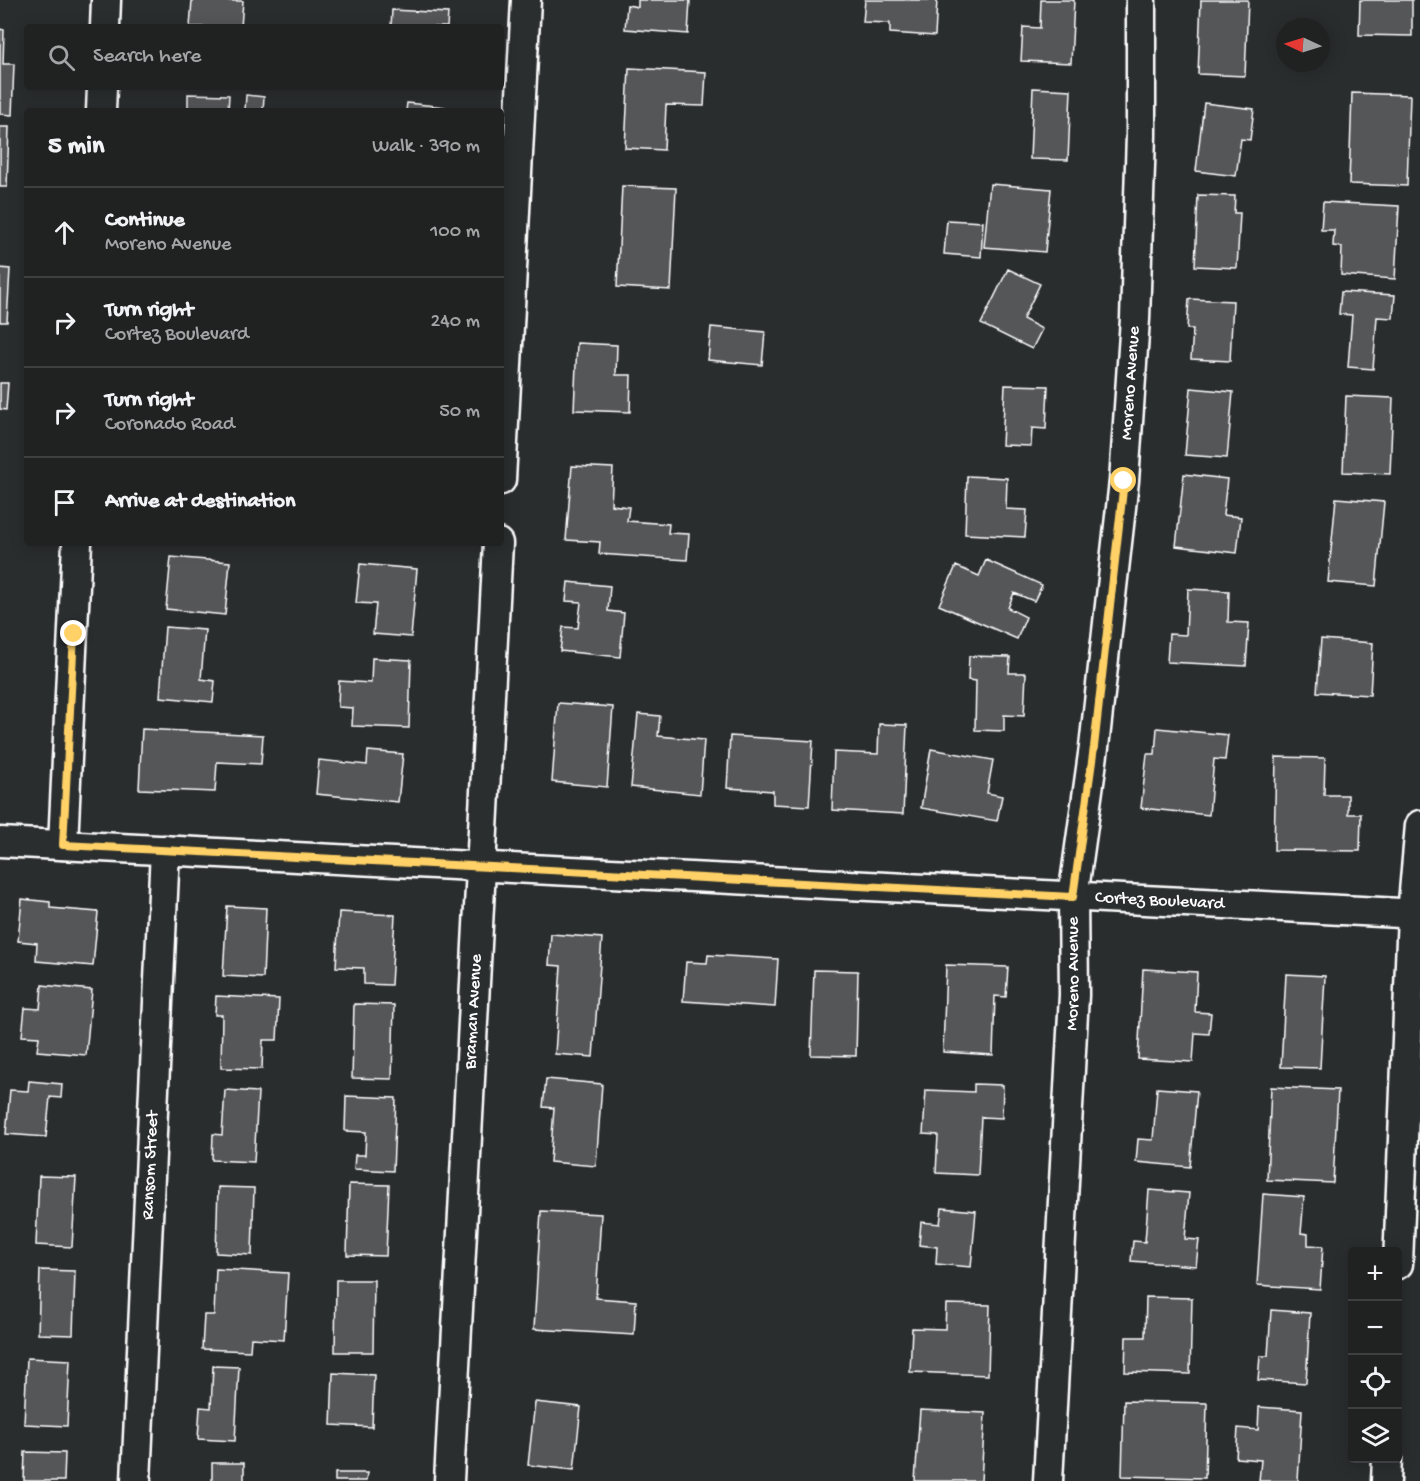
<!DOCTYPE html>
<meta charset="utf-8">
<style>
:root{--surface:#202222;--page:#2d2f2f;--text:#f1f3f6;--muted:#a2a4a5;--line:#3d3f40}
body{margin:0;font-family:"Gochi Hand",sans-serif;background:var(--page);color:var(--text)}
.controls{position:absolute;right:18px;bottom:18px;display:grid;overflow:hidden;border-radius:6px;box-shadow:0 3px 15px #0003}
.controls button{width:54px;height:54px;display:grid;place-items:center;padding:0;border:0;border-bottom:2px solid var(--line);background:var(--surface);color:var(--text);font:30px sans-serif}
.compass{position:absolute;left:1276px;top:18px;width:54px;height:54px;border-radius:50%;background:var(--surface);box-shadow:0 3px 15px #0003;rotate:274deg}
.stop{position:absolute;width:18px;height:18px;margin:-14px;border:4px solid #ffd166;border-radius:50%;background:#fff}
.stop.end{background:#ffd166;border-color:#fff;box-shadow:0 2px 6px #0008}
.list{margin:0;padding:0;list-style:none}
h2{display:flex;justify-content:space-between;align-items:center;height:78px;margin:0;padding:0 24px;font-size:26px}
h2 small{font-size:20px;font-weight:400;color:var(--muted)}
.list li{display:grid;grid-template-columns:39px 1fr auto;gap:18px;align-items:center;box-sizing:border-box;height:90px;padding:0 24px;border-top:2px solid var(--line)}
.list b{display:block;font-size:22px;white-space:nowrap}
.list p{margin:0;font-size:20px;white-space:nowrap;color:var(--muted)}
.list em{font-size:20px;font-style:normal;color:var(--muted)}
.icon{flex:none;width:33px;height:33px;fill:none;stroke:currentColor;stroke-width:2;stroke-linecap:round;stroke-linejoin:round}
.map{position:relative;flex:none;width:1420px;height:1481px;overflow:hidden}
.search{position:absolute;background:var(--surface);box-shadow:0 3px 15px #0003;left:24px;top:24px;width:480px;height:66px;display:flex;align-items:center;gap:15px;box-sizing:border-box;padding:0 21px;border-radius:6px;color:var(--muted);font-size:22px}
.panel{position:absolute;background:var(--surface);box-shadow:0 3px 15px #0003;left:24px;top:108px;width:480px;height:438px;border-radius:6px}
.map>svg:first-child{display:block}
.building{fill:#555758;stroke:#fff;stroke-width:1.5}
.lines{fill:none;stroke-linecap:round;stroke-linejoin:round}
.minor-casing{stroke:#fff;stroke-width:33}
.minor{stroke:#2a2d2e;stroke-width:28}
.route{stroke:#ffd166;stroke-width:8}
.labels{text-anchor:middle;dominant-baseline:central;stroke-width:6;stroke-linejoin:round;paint-order:stroke}
.street-label{font-size:18px;fill:#fff;stroke:#2a2d2e}
</style>
<div class="map">
<svg width="1420" height="1481" viewBox="0 0 1420 1481">
<rect width="100%" height="100%" fill="#2a2d2e"/>
<filter id="ink" filterUnits="userSpaceOnUse"><feTurbulence type="fractalNoise" baseFrequency=".0167" numOctaves="2"/><feDisplacementMap in="SourceGraphic" scale="12" xChannelSelector="R" yChannelSelector="G"/><feConvolveMatrix kernelMatrix="1 2 1 2 8 2 1 2 1" color-interpolation-filters="sRGB"/></filter>
<g filter="url(#ink)">
<path class="building" d="M 192,0 L 243,1 L 241,27 L 190,27 Z
M 638,0 L 690,0 L 688,34 L 625,29 L 627,5 L 638,7 Z
M 865,0 L 937,0 L 935,36 L 890,33 L 890,23 L 863,22 Z
M 1041,0 L 1074,0 L 1071,63 L 1021,61 L 1023,27 L 1040,28 Z
M 1201,0 L 1248,0 L 1245,76 L 1198,74 Z
M 1360,0 L 1412,0 L 1412,36 L 1359,35 Z
M 392,10 L 448,13 L 447,27 L 391,27 Z
M 0,29 L 4,30 L 3,64 L 14,64 L 12,115 L 0,114 Z
M 629,68 L 706,72 L 704,106 L 666,105 L 664,150 L 625,148 Z
M 1033,88 L 1071,90 L 1068,160 L 1030,159 Z
M 1352,93 L 1410,95 L 1407,186 L 1349,184 Z
M 188,94 L 229,95 L 228,111 L 188,111 Z
M 246,95 L 264,97 L 263,111 L 245,111 Z
M 407,103 L 445,107 L 444,111 L 406,111 Z
M 1204,103 L 1254,109 L 1250,140 L 1241,139 L 1236,176 L 1196,171 Z
M 0,127 L 9,127 L 7,187 L 0,187 Z
M 990,184 L 1051,189 L 1045,252 L 984,247 Z
M 622,186 L 676,188 L 671,290 L 617,287 Z
M 1198,195 L 1235,196 L 1234,213 L 1240,213 L 1237,268 L 1195,266 Z
M 1323,202 L 1399,206 L 1395,279 L 1341,275 L 1342,247 L 1333,246 L 1334,230 L 1321,230 Z
M 947,220 L 983,222 L 981,257 L 944,254 Z
M 0,268 L 10,269 L 7,322 L 0,322 Z
M 1008,269 L 1040,284 L 1023,319 L 1042,329 L 1032,349 L 981,324 Z
M 1341,292 L 1395,295 L 1393,318 L 1377,317 L 1373,369 L 1348,367 L 1352,315 L 1339,314 Z
M 1189,299 L 1233,301 L 1230,361 L 1191,359 L 1193,329 L 1187,329 Z
M 711,327 L 765,332 L 762,365 L 708,360 Z
M 577,343 L 617,345 L 616,375 L 631,375 L 630,412 L 574,410 Z
M 0,383 L 8,383 L 6,410 L 0,409 Z
M 1005,385 L 1048,386 L 1046,429 L 1032,428 L 1031,446 L 1002,445 Z
M 1191,388 L 1233,392 L 1227,458 L 1185,455 Z
M 1346,396 L 1393,398 L 1390,474 L 1343,472 Z
M 572,466 L 613,468 L 611,505 L 629,507 L 627,521 L 669,524 L 668,533 L 689,534 L 687,560 L 599,554 L 600,542 L 566,540 Z
M 1184,474 L 1227,479 L 1223,515 L 1241,517 L 1237,553 L 1176,546 Z
M 967,476 L 1007,478 L 1006,509 L 1027,510 L 1025,537 L 965,534 Z
M 1336,498 L 1384,502 L 1376,586 L 1328,582 Z
M 171,557 L 230,562 L 225,615 L 166,609 Z
M 986,560 L 1042,585 L 1034,601 L 1014,593 L 1008,608 L 1026,617 L 1017,639 L 939,605 L 956,566 L 979,576 Z
M 360,564 L 417,569 L 411,637 L 373,634 L 376,604 L 356,603 Z
M 568,582 L 610,586 L 608,611 L 624,613 L 620,657 L 560,651 L 563,627 L 578,628 L 581,602 L 566,601 Z
M 1188,589 L 1229,591 L 1228,622 L 1249,623 L 1246,666 L 1167,662 L 1169,634 L 1186,635 Z
M 165,627 L 205,630 L 201,679 L 215,681 L 213,702 L 160,697 Z
M 1321,639 L 1373,643 L 1370,695 L 1317,692 Z
M 969,656 L 1010,657 L 1009,673 L 1026,673 L 1024,716 L 1004,715 L 1004,731 L 975,730 L 976,681 L 968,680 Z
M 372,658 L 411,660 L 409,728 L 352,726 L 353,708 L 338,707 L 339,681 L 371,683 Z
M 558,703 L 613,707 L 607,787 L 552,782 Z
M 638,714 L 660,716 L 658,736 L 704,740 L 700,794 L 631,787 Z
M 879,724 L 907,725 L 903,814 L 832,810 L 834,752 L 878,754 Z
M 1157,728 L 1228,735 L 1225,760 L 1214,759 L 1209,815 L 1141,808 L 1147,754 L 1155,754 Z
M 142,729 L 263,735 L 261,764 L 217,762 L 215,792 L 139,789 Z
M 730,736 L 813,741 L 809,806 L 773,804 L 773,791 L 727,788 Z
M 931,749 L 993,760 L 987,793 L 1002,796 L 997,821 L 921,808 Z
M 368,751 L 403,754 L 398,802 L 316,794 L 319,760 L 367,765 Z
M 1276,757 L 1325,758 L 1324,795 L 1348,795 L 1348,814 L 1361,814 L 1360,851 L 1274,850 Z
M 22,899 L 50,902 L 50,908 L 98,912 L 93,966 L 36,961 L 37,943 L 18,941 Z
M 227,906 L 266,908 L 263,978 L 223,976 Z
M 339,912 L 395,915 L 391,985 L 364,984 L 364,968 L 336,967 Z
M 551,934 L 602,938 L 593,1057 L 555,1054 L 561,966 L 549,965 Z
M 708,955 L 778,959 L 775,1007 L 683,1001 L 686,962 L 707,963 Z
M 946,965 L 1008,967 L 1006,997 L 995,996 L 993,1055 L 943,1052 Z
M 1143,969 L 1197,972 L 1195,1012 L 1211,1013 L 1209,1034 L 1195,1033 L 1193,1062 L 1138,1059 Z
M 814,970 L 858,971 L 856,1056 L 811,1055 Z
M 1286,974 L 1325,976 L 1320,1068 L 1281,1067 Z
M 42,985 L 92,990 L 86,1055 L 37,1051 L 39,1037 L 22,1036 L 25,1008 L 40,1009 Z
M 216,996 L 279,999 L 277,1040 L 263,1040 L 262,1069 L 221,1068 L 222,1015 L 215,1015 Z
M 354,1004 L 394,1005 L 392,1079 L 352,1078 Z
M 546,1079 L 602,1084 L 596,1166 L 550,1162 L 554,1108 L 543,1107 Z
M 29,1081 L 62,1084 L 61,1098 L 50,1097 L 46,1137 L 6,1134 L 10,1090 L 28,1091 Z
M 974,1084 L 1003,1085 L 1002,1118 L 981,1117 L 978,1175 L 936,1173 L 938,1135 L 923,1134 L 926,1090 L 974,1092 Z
M 1271,1087 L 1338,1090 L 1333,1183 L 1267,1180 Z
M 1157,1088 L 1197,1091 L 1190,1167 L 1136,1162 L 1138,1139 L 1153,1140 Z
M 225,1090 L 258,1092 L 254,1162 L 212,1160 L 213,1134 L 222,1135 Z
M 346,1096 L 396,1098 L 393,1171 L 354,1169 L 355,1155 L 365,1155 L 366,1132 L 345,1131 Z
M 39,1176 L 76,1177 L 72,1247 L 36,1245 Z
M 349,1184 L 389,1185 L 386,1256 L 347,1255 Z
M 218,1187 L 254,1188 L 252,1255 L 216,1253 Z
M 1149,1190 L 1189,1193 L 1185,1239 L 1199,1240 L 1196,1266 L 1131,1261 L 1133,1241 L 1145,1242 Z
M 1263,1194 L 1304,1197 L 1301,1233 L 1308,1234 L 1308,1245 L 1323,1246 L 1320,1289 L 1257,1285 Z
M 942,1208 L 976,1211 L 971,1267 L 936,1264 L 937,1247 L 919,1245 L 921,1222 L 940,1224 Z
M 541,1211 L 601,1214 L 596,1298 L 636,1301 L 634,1335 L 534,1329 Z
M 216,1269 L 288,1273 L 284,1340 L 251,1338 L 250,1351 L 202,1349 L 204,1315 L 214,1315 Z
M 40,1270 L 75,1271 L 73,1335 L 38,1334 Z
M 336,1280 L 374,1280 L 373,1352 L 335,1352 Z
M 1146,1297 L 1192,1298 L 1190,1374 L 1125,1372 L 1126,1337 L 1145,1337 Z
M 946,1304 L 990,1305 L 988,1375 L 910,1372 L 912,1328 L 945,1329 Z
M 1271,1310 L 1310,1313 L 1306,1383 L 1258,1380 L 1260,1356 L 1268,1356 Z
M 27,1358 L 70,1360 L 67,1426 L 24,1424 Z
M 213,1366 L 239,1367 L 235,1441 L 198,1439 L 200,1407 L 211,1408 Z
M 333,1373 L 374,1375 L 372,1427 L 331,1425 Z
M 1124,1401 L 1207,1403 L 1205,1478 L 1122,1476 Z
M 535,1402 L 581,1407 L 574,1470 L 528,1465 Z
M 1259,1407 L 1302,1410 L 1298,1481 L 1259,1481 L 1261,1460 L 1236,1458 L 1238,1428 L 1258,1430 Z
M 920,1410 L 985,1413 L 981,1481 L 915,1481 Z
M 25,1452 L 65,1453 L 64,1481 L 24,1481 Z
M 212,1463 L 244,1463 L 244,1481 L 212,1481 Z
M 335,1473 L 367,1473 L 366,1481 L 335,1481 Z"/>
<g class="lines">
<g class="minor-casing">
<g id="minor">
<path d="M 105,27 L 106,0"/>
<path d="M 101,111 L 102,87"/>
<path d="M 501,480 L 526,0"/>
<path id="s1" d="M 0,842 L 1420,914"/>
<path d="M 63,845 L 77,543"/>
<path d="M 1398,1264 L 1412,914 L 1420,825"/>
<path id="s2" d="M 136,1481 L 165,850"/>
<path id="s3" d="M 449,1481 L 498,543"/>
<path id="s4" d="M 1048,1481 L 1074,995 L 1073,897 L 1094,747 L 1124,481 L 1135,319 L 1141,135 L 1141,0"/>
<path d="M 1386,1481 L 1387,1458"/>
</g>
</g>
<use href="#minor" class="minor"/>
</g>
</g>
<g class="lines" filter="url(#ink)">
<path class="route" d="M 74,634 L 63,845 L 1073,897 L 1094,747 L 1124,481"/>
</g>
<g class="labels">
<g class="street-label">
<text stroke="none"><textPath href="#s4" startOffset="1102">Moreno Avenue</textPath></text>
<text stroke="none"><textPath href="#s1" startOffset="1161">Cortez Boulevard</textPath></text>
<text stroke="none"><textPath href="#s4" startOffset="508">Moreno Avenue</textPath></text>
<text stroke="none"><textPath href="#s3" startOffset="470">Braman Avenue</textPath></text>
<text stroke="none"><textPath href="#s2" startOffset="316">Ransom Street</textPath></text>
</g>
</g>
</svg>
<div class="controls">
<button>+</button>
<button>−</button>
<button><svg class="icon" aria-label="locate" viewBox="0 0 24 24"><circle cx="12" cy="12" r="6"/><path d="M12 2v4M12 18v4M2 12h4M18 12h4"/></svg></button>
<button><svg class="icon" aria-label="layers" viewBox="0 0 24 24"><path d="M12 4l9 5-9 5-9-5zM3 14l9 5 9-5"/></svg></button>
</div>
<svg class="compass" viewBox="-18 -18 36 36"><path d="M0-13l5 13h-10z" fill="#e53935"/><path d="M0 13l5-13h-10z" fill="#a2a4a5"/></svg>
<div class="stop" style="left:1124px;top:481px"></div>
<div class="stop end" style="left:74px;top:634px"></div>
<div class="search"><svg class="icon" aria-label="search" viewBox="0 0 24 24"><circle cx="10" cy="10" r="6"/><path d="M15 15l6 6"/></svg>Search here</div>
<section class="panel">
<h2>5 min<small>Walk · 390 m</small></h2>
<ul class="list">
<li><svg class="icon" aria-label="ahead" viewBox="0 0 24 24"><path d="M12 20V5M6 11l6-6 6 6"/></svg><div><b>Continue</b><p>Moreno Avenue</p></div><em>100 m</em></li>
<li><svg class="icon" aria-label="right" viewBox="0 0 24 24"><path d="M7 20v-9h11M14 6l5 5-5 5"/></svg><div><b>Turn right</b><p>Cortez Boulevard</p></div><em>240 m</em></li>
<li><svg class="icon" aria-label="right" viewBox="0 0 24 24"><path d="M7 20v-9h11M14 6l5 5-5 5"/></svg><div><b>Turn right</b><p>Coronado Road</p></div><em>50 m</em></li>
<li><svg class="icon" aria-label="arrive" viewBox="0 0 24 24"><path d="M6 21V4h12l-3 4 3 4H6"/></svg><div><b>Arrive at destination</b></div></li>
</ul>
</section>
</div>
